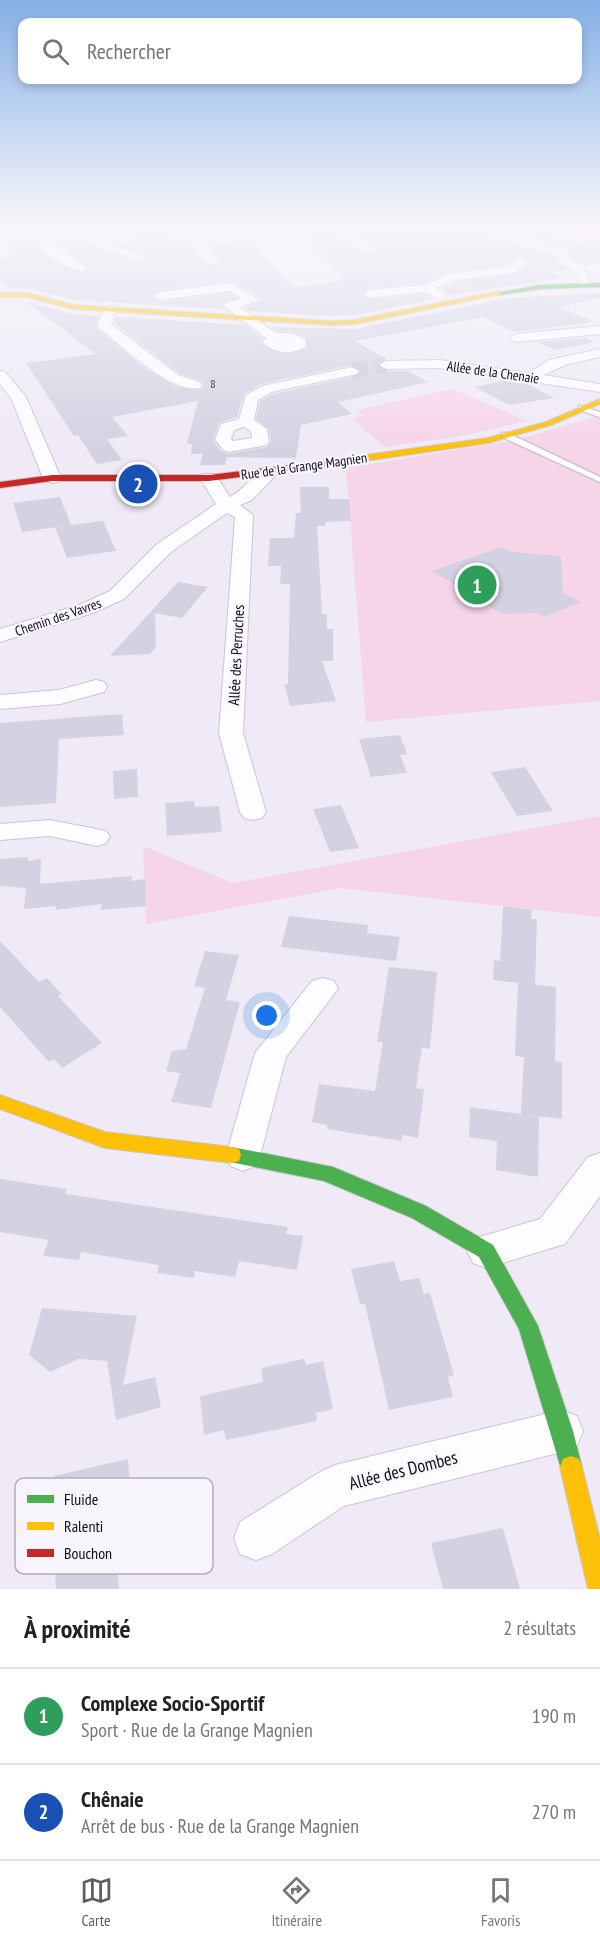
<!DOCTYPE html>
<html lang="fr">
<meta charset="utf-8">
<style>
:root{--surface:#fff;--page:#f2f2f2;--text:#222;--muted:#767676;--line:#e0e0e0;--accent:#5f5a64}
body{margin:0;font-family:"PT Sans Narrow",sans-serif;background:var(--page);color:var(--text)}
.you{position:absolute;left:267px;top:1016px;width:21px;height:21px;margin:-15px;border:4px solid #fff;border-radius:50%;background:#1a73e8;box-shadow:0 0 0 9px #1a73e833}
.badge{display:grid;place-items:center;width:39px;height:39px;border-radius:50%;background:var(--accent);color:#fff;font-size:20px;font-weight:700}
.pin{position:absolute;translate:-50% -50%;border:3px solid #fff;box-shadow:0 2px 6px #0006}
.list{margin:0;padding:0;list-style:none}
h2{display:flex;justify-content:space-between;align-items:center;height:78px;margin:0;padding:0 24px;font-size:26px}
h2 small{font-size:20px;font-weight:400;color:var(--muted)}
.list li{display:grid;grid-template-columns:39px 1fr auto;gap:18px;align-items:center;box-sizing:border-box;height:96px;padding:0 24px;border-top:2px solid var(--line)}
.list b{display:block;font-size:22px;white-space:nowrap}
.list p{margin:0;font-size:20px;white-space:nowrap;color:var(--muted)}
.list em{font-size:20px;font-style:normal;color:var(--muted)}
.icon{flex:none;width:33px;height:33px;fill:none;stroke:currentColor;stroke-width:2;stroke-linecap:round;stroke-linejoin:round}
.map{position:relative;flex:none;width:600px;height:1589px;overflow:hidden}
.search{position:absolute;background:var(--surface);box-shadow:0 3px 9px #0003;left:18px;right:18px;top:18px;height:66px;display:flex;align-items:center;gap:15px;box-sizing:border-box;padding:0 21px;border-radius:12px;color:var(--muted);font-size:22px}
.sheet{height:270px;background:var(--surface)}
nav{display:flex;justify-content:space-around;align-items:center;box-sizing:border-box;height:84px;border-top:2px solid var(--line);background:var(--surface);font-size:16px;color:var(--muted)}
nav a{display:grid;justify-items:center;gap:3px}
nav .on{color:var(--accent)}
.map>svg:first-child{display:block}
.green{fill:#f6d5e9}
.building{fill:#d4d2e2;fill-rule:evenodd}
.lines{fill:none;stroke-linecap:round;stroke-linejoin:round}
.street-tunnel{stroke:#cec9d4;stroke-width:16;stroke-dasharray:16 8;stroke-linecap:butt}
.lane-casing{stroke:#cac5d0;stroke-width:3}
.street-casing{stroke:#cac5d0;stroke-width:2}
.fast-casing{stroke:#cac5d0;stroke-width:2}
.slow-casing{stroke:#cac5d0;stroke-width:2}
.jam-casing{stroke:#cac5d0;stroke-width:2}
.lane{fill:#fdfcfe;fill-rule:evenodd}
.street{fill:#fdfcfe;fill-rule:evenodd}
.fast{fill:#4caf50;fill-rule:evenodd}
.slow{fill:#ffc107;fill-rule:evenodd}
.jam{fill:#c62828;fill-rule:evenodd}
.labels{text-anchor:middle;dominant-baseline:central;stroke-width:4.5;stroke-linejoin:round;paint-order:stroke}
.number-label{font-size:12px;fill:#44404b}
.far-street-label{font-size:14px;fill:#110d16;stroke:#f7f5fb}
.street-label{font-size:15px;fill:#110d16;stroke:#f7f5fb}
.near-street-label{font-size:18px;fill:#110d16;stroke:#f7f5fb}
.key{fill:#f7f5fb;stroke:#b2afb6;stroke-width:1.5}
.key-label{font-size:16px;fill:#110d16}
</style>
<div class="map">
<svg width="600" height="1589" viewBox="0 0 600 1589">
<rect width="100%" height="100%" fill="#efeaf6"/>
<path class="green" d="M 537,227 L 600,227 L 600,244 Z
M 452,389 L 528,421 L 456,437 L 385,447 L 351,419 L 363,416 L 357,410 Z
M 600,415 L 600,701 L 366,722 L 346,468 L 516,440 Z
M 600,816 L 600,917 L 340,888 L 146,924 L 143,846 L 233,883 Z"/>
<path class="building" d="M 299,227 L 324,227 L 365,253 L 377,249 L 344,227 L 484,227 L 480,230 L 481,236 L 555,256 L 560,265 L 567,269 L 552,273 L 565,278 L 449,295 L 441,289 L 456,282 L 515,275 L 529,262 L 520,257 L 507,265 L 453,271 L 423,283 L 370,288 L 362,295 L 370,300 L 424,294 L 433,299 L 355,315 L 329,316 L 248,311 L 244,308 L 262,299 L 231,281 L 160,290 L 152,295 L 160,302 L 229,293 L 236,298 L 220,304 L 224,309 L 74,300 L 28,288 L 8,288 L 0,282 L 0,258 L 16,256 L 5,247 L 33,243 L 62,266 L 85,272 L 86,264 L 53,241 L 72,240 L 81,245 L 87,244 L 137,262 L 149,257 L 111,242 L 133,240 L 130,230 L 164,228 L 176,246 L 191,245 L 209,266 L 219,266 L 219,260 L 207,243 L 249,240 L 293,288 L 346,280 Z
M 488,227 L 538,227 L 539,232 L 600,248 L 600,263 L 585,266 L 572,257 L 567,248 Z
M 600,293 L 600,298 L 559,307 L 595,322 L 515,332 L 483,317 L 355,341 L 386,359 L 377,364 L 385,371 L 408,371 L 428,382 L 338,402 L 352,414 L 301,425 L 296,458 L 227,457 L 225,465 L 200,465 L 203,454 L 191,454 L 192,444 L 187,444 L 198,401 L 112,417 L 128,436 L 107,439 L 122,460 L 97,464 L 78,435 L 74,436 L 26,363 L 96,354 L 27,302 L 73,314 L 99,316 L 95,324 L 97,329 L 146,369 L 175,386 L 200,390 L 204,386 L 202,381 L 179,373 L 114,323 L 116,317 L 245,325 L 263,339 L 261,343 L 266,348 L 290,354 L 307,348 L 307,338 L 293,331 L 277,331 L 271,327 L 355,329 L 509,298 ZM 352,365 L 361,370 L 357,376 L 273,394 L 260,401 L 256,419 L 269,429 L 271,442 L 267,447 L 228,454 L 221,451 L 213,440 L 219,423 L 237,417 L 244,394 L 261,384 Z
M 585,338 L 595,342 L 555,350 L 537,342 Z
M 507,380 L 526,383 L 554,398 L 509,405 L 475,387 Z
M 300,487 L 329,487 L 329,499 L 349,499 L 351,521 L 325,522 L 325,526 L 317,526 L 322,614 L 327,614 L 327,629 L 333,629 L 333,661 L 322,661 L 336,701 L 290,706 L 284,684 L 288,684 L 290,584 L 280,584 L 281,566 L 268,566 L 270,538 L 294,538 L 296,513 L 301,513 Z
M 60,497 L 71,525 L 22,532 L 13,503 Z
M 103,521 L 116,551 L 67,558 L 55,527 Z
M 501,547 L 511,552 L 561,556 L 563,589 L 560,591 L 581,602 L 544,617 L 537,613 L 502,614 L 432,571 Z
M 178,582 L 208,587 L 182,618 L 155,613 L 156,647 L 150,654 L 110,656 Z
M 122,714 L 124,735 L 59,739 L 56,803 L 0,807 L 0,723 Z
M 400,735 L 407,754 L 400,755 L 407,773 L 371,777 L 359,739 Z
M 525,767 L 553,811 L 517,816 L 491,772 Z
M 137,769 L 138,797 L 114,799 L 113,771 Z
M 194,801 L 195,807 L 219,806 L 222,832 L 167,836 L 165,803 Z
M 341,805 L 359,848 L 330,852 L 313,809 Z
M 28,857 L 28,861 L 41,859 L 40,884 L 132,876 L 132,881 L 145,879 L 146,906 L 101,910 L 101,904 L 56,910 L 56,906 L 24,909 L 26,888 L 0,886 L 0,859 Z
M 503,906 L 532,910 L 531,919 L 537,919 L 535,985 L 556,987 L 555,1061 L 562,1062 L 562,1119 L 525,1115 L 539,1117 L 538,1177 L 496,1170 L 497,1141 L 469,1137 L 470,1107 L 521,1114 L 524,1057 L 515,1056 L 518,983 L 493,980 L 494,960 L 500,961 Z
M 289,916 L 368,925 L 367,933 L 400,937 L 396,961 L 281,947 Z
M 0,941 L 39,982 L 47,978 L 62,994 L 58,996 L 102,1043 L 62,1068 L 54,1059 L 49,1062 L 0,1007 Z
M 205,951 L 239,955 L 226,1000 L 240,1002 L 211,1108 L 171,1102 L 180,1073 L 166,1071 L 172,1051 L 186,1049 L 205,988 L 194,986 Z
M 389,967 L 437,972 L 430,1049 L 422,1047 L 416,1088 L 424,1089 L 418,1138 L 402,1135 L 402,1141 L 327,1129 L 327,1125 L 312,1122 L 319,1084 L 375,1091 L 383,1042 L 377,1042 Z
M 0,1179 L 67,1189 L 65,1194 L 288,1227 L 286,1234 L 303,1236 L 297,1270 L 239,1261 L 235,1277 L 195,1271 L 194,1278 L 157,1273 L 159,1265 L 81,1252 L 79,1260 L 43,1256 L 49,1240 L 0,1232 Z
M 394,1261 L 400,1281 L 419,1278 L 424,1294 L 430,1293 L 454,1375 L 448,1377 L 453,1397 L 389,1410 L 365,1304 L 360,1304 L 351,1269 Z
M 42,1308 L 137,1316 L 123,1385 L 155,1377 L 161,1407 L 116,1420 L 107,1361 L 79,1359 L 50,1372 L 29,1355 Z
M 304,1359 L 306,1365 L 323,1361 L 333,1409 L 316,1413 L 317,1421 L 226,1440 L 224,1430 L 204,1435 L 200,1396 L 263,1382 L 261,1368 Z
M 128,1459 L 132,1501 L 112,1506 L 119,1589 L 56,1589 L 52,1518 L 56,1517 L 54,1476 Z
M 503,1528 L 520,1589 L 443,1589 L 431,1543 Z"/>
<g class="lines">
<path class="street-tunnel" d="M 352,371 L 386,365"/>
<g class="lane-casing">
<path id="lane" d="M 579,406 L 600,412 L 600,417 L 579,410 Z
M 502,433 L 508,433 L 600,477 L 600,482 L 502,437 Z"/>
</g>
<g class="street-casing">
<path id="street" d="M 66,227 L 101,227 L 78,232 L 147,258 L 137,260 L 65,234 L 42,236 L 85,266 L 85,270 C 67,274 44,248 30,238 L 0,241 L 0,235 Z
M 180,227 L 191,227 L 217,260 L 217,264 L 209,264 Z
M 326,227 L 347,230 L 375,249 L 365,251 Z
M 486,229 L 566,250 L 570,259 L 582,266 L 592,285 L 582,288 L 573,270 L 561,263 L 557,254 L 482,234 L 482,230 Z
M 521,259 L 527,262 L 515,273 L 455,280 L 436,288 L 447,296 L 441,300 L 424,292 L 370,298 L 364,294 L 370,290 L 424,285 L 453,273 L 508,267 Z
M 231,283 L 260,300 L 239,307 L 276,333 L 292,333 L 306,340 L 306,346 C 295,356 273,353 263,343 L 266,338 L 222,305 L 242,298 L 229,291 L 160,300 L 154,296 L 160,292 Z
M 110,306 L 116,310 L 111,324 L 178,375 L 200,382 L 202,385 L 200,388 C 172,395 121,345 99,328 L 97,325 L 104,310 Z
M 600,326 L 600,334 L 516,342 L 509,338 L 516,334 Z
M 600,349 L 600,357 L 568,364 L 543,375 L 600,384 L 600,392 L 439,368 L 386,369 L 379,365 L 386,361 L 439,360 L 529,373 L 549,360 Z
M 352,367 L 359,371 L 357,374 L 272,392 L 258,400 L 254,420 L 267,429 L 269,442 L 267,445 L 229,452 L 223,450 L 215,439 L 221,424 L 239,419 L 246,395 L 262,386 ZM 244,427 L 251,431 L 252,438 L 233,441 L 231,439 L 234,430 Z
M 0,371 L 5,372 L 26,397 L 61,478 L 58,482 L 52,483 L 43,478 L 11,398 L 0,384 Z
M 269,467 L 275,468 L 278,472 L 275,476 L 252,500 L 240,505 L 253,515 L 243,733 L 266,812 L 262,818 L 253,820 L 244,818 L 240,812 L 219,733 L 235,517 L 227,513 L 171,552 L 124,599 L 93,613 L 0,642 L 0,629 L 79,605 L 110,591 L 157,544 L 216,504 L 200,478 L 203,474 L 215,474 L 230,497 C 245,490 254,471 269,467 Z
M 96,680 L 104,682 L 107,687 L 104,692 L 60,704 L 0,709 L 0,695 L 59,690 Z
M 50,820 L 106,831 L 110,837 L 106,843 L 97,846 L 50,836 L 0,840 L 0,824 Z
M 323,978 L 334,981 L 338,989 L 286,1057 L 260,1156 L 255,1166 L 243,1171 L 231,1166 L 226,1156 L 255,1053 L 312,981 Z
M 600,1153 L 600,1196 L 565,1244 L 486,1268 L 473,1263 L 467,1251 L 473,1239 L 540,1219 L 588,1157 Z
M 562,1410 L 577,1416 L 583,1431 L 577,1446 L 562,1452 L 344,1506 L 272,1554 L 256,1560 L 240,1554 L 234,1538 L 240,1522 L 320,1472 L 335,1465 Z"/>
</g>
<g class="fast-casing">
<path id="fast" d="M 600,283 L 600,287 L 540,289 L 499,295 L 496,293 L 540,285 Z
M 232,1147 L 333,1167 L 426,1206 L 493,1245 L 538,1326 L 573,1431 L 582,1467 L 579,1475 L 571,1478 L 563,1475 L 519,1329 L 479,1257 L 412,1218 L 324,1181 L 225,1161 L 223,1155 L 225,1149 Z"/>
</g>
<g class="slow-casing">
<path id="slow" d="M 499,291 L 501,294 L 355,324 L 329,325 L 74,309 L 27,297 L 0,297 L 0,293 L 27,293 L 74,305 L 329,321 L 355,320 Z
M 600,399 L 600,404 L 551,425 L 488,443 L 323,467 L 319,464 L 323,461 L 488,438 L 546,422 Z
M 0,1095 L 105,1132 L 232,1147 L 239,1149 L 241,1155 L 239,1161 L 232,1163 L 105,1148 L 0,1109 Z
M 571,1456 L 579,1459 L 582,1467 L 600,1539 L 600,1589 L 588,1589 L 560,1467 L 563,1459 Z"/>
</g>
<g class="jam-casing">
<path id="jam" d="M 323,461 L 327,464 L 326,466 L 209,481 L 52,481 L 0,488 L 0,482 L 52,475 L 209,475 Z"/>
</g>
<use href="#lane" class="lane"/>
<use href="#street" class="street"/>
<use href="#fast" class="fast"/>
<use href="#slow" class="slow"/>
<use href="#jam" class="jam"/>
</g>
<linearGradient id="sky" x2="0" y2="1"><stop stop-color="#85afe6"/><stop offset="0.5" stop-color="#f8f6fb"/><stop offset="1" stop-color="#f8f6fb" stop-opacity="0"/></linearGradient>
<rect width="600" height="450" fill="url(#sky)"/>
<g class="labels">
<g class="number-label">
<text x="213" y="383">8</text>
</g>
<g class="far-street-label">
<text transform="translate(493 372) rotate(8)">Allée de la Chenaie</text>
<text transform="translate(304 466) rotate(-8)">Rue de la Grange Magnien</text>
<text transform="translate(58 617) rotate(-19)">Chemin des Vavres</text>
</g>
<g class="street-label">
<text transform="translate(236 655) rotate(-87)">Allée des Perruches</text>
</g>
<g class="near-street-label">
<text transform="translate(403 1470) rotate(-14)">Allée des Dombes</text>
</g>
</g>
<rect x="15" y="1478" width="198" height="96" rx="9" class="key"/>
<rect x="27" y="1495" width="27" height="8" fill="#4caf50"/>
<rect x="27" y="1522" width="27" height="8" fill="#ffc107"/>
<rect x="27" y="1549" width="27" height="8" fill="#c62828"/>
<g class="key-label">
<text x="64" y="1505">Fluide</text>
<text x="64" y="1532">Ralenti</text>
<text x="64" y="1559">Bouchon</text>
</g>
</svg>
<div class="you"></div>
<div class="pin badge" style="left:477px;top:585px;background:#2e9e5b">1</div>
<div class="pin badge" style="left:138px;top:484px;background:#1a4fb4">2</div>
<div class="search"><svg class="icon" aria-label="search" viewBox="0 0 24 24"><circle cx="10" cy="10" r="6"/><path d="M15 15l6 6"/></svg>Rechercher</div>
</div>
<section class="sheet">
<h2>À proximité<small>2 résultats</small></h2>
<ul class="list">
<li><span class="badge" style="background:#2e9e5b">1</span><div><b>Complexe Socio-Sportif</b><p>Sport · Rue de la Grange Magnien</p></div><em>190 m</em></li>
<li><span class="badge" style="background:#1a4fb4">2</span><div><b>Chênaie</b><p>Arrêt de bus · Rue de la Grange Magnien</p></div><em>270 m</em></li>
</ul>
</section>
<nav>
<a class="on"><svg class="icon" aria-label="map" viewBox="0 0 24 24"><path d="M3 6l6-2 6 2 6-2v14l-6 2-6-2-6 2zM9 4v14M15 6v14"/></svg>Carte</a>
<a><svg class="icon" aria-label="directions" viewBox="0 0 24 24"><path d="M12 3l9 9-9 9-9-9zM9 14v-3h6M13 9l2 2-2 2"/></svg>Itinéraire</a>
<a><svg class="icon" aria-label="saved" viewBox="0 0 24 24"><path d="M7 4h10v16l-5-4-5 4z"/></svg>Favoris</a>
</nav>
